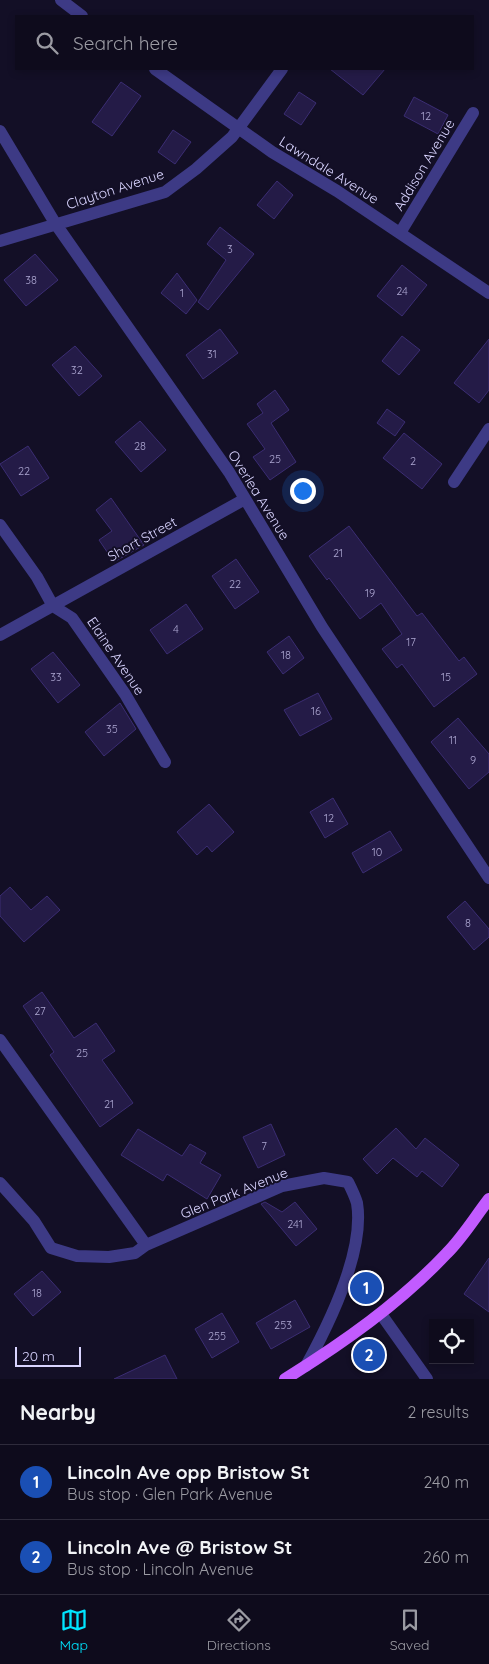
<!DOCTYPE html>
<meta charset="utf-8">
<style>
:root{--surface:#0e0b1c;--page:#1c1929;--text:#f1f3f6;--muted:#9b9ba3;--line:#2e2b3b;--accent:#00e5ff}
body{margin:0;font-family:Quicksand,sans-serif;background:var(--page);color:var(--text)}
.controls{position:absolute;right:15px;bottom:15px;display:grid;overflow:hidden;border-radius:0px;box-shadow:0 2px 8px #0003}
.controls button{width:45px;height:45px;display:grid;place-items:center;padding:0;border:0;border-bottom:1px solid var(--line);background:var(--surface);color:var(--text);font:25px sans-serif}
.scale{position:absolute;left:15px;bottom:12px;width:66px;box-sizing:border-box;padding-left:5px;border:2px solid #d9d4ff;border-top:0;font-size:14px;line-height:18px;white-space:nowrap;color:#d9d4ff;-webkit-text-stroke:4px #130f26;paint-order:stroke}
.you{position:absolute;left:302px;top:490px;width:18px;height:18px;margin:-12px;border:4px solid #fff;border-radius:50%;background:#1a73e8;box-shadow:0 0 0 8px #1a73e833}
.badge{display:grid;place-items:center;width:32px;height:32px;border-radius:50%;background:var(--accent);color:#fff;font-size:16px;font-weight:700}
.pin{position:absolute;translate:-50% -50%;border:2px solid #fff;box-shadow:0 1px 5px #0006}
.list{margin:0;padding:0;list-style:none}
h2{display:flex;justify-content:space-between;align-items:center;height:65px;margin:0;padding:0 20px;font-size:21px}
h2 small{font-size:16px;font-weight:400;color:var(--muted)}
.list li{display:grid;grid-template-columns:32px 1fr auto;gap:15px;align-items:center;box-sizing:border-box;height:75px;padding:0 20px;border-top:1px solid var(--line)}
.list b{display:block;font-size:19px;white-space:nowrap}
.list p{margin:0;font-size:16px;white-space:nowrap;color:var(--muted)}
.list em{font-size:16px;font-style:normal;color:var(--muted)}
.icon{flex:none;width:28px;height:28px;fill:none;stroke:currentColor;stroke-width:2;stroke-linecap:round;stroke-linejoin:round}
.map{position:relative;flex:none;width:489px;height:1379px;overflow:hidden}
.search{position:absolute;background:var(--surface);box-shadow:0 2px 8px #0003;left:15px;right:15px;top:15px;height:55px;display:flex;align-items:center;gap:12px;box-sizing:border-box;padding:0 18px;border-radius:0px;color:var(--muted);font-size:19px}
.sheet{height:215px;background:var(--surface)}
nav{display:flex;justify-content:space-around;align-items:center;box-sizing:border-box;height:70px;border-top:1px solid var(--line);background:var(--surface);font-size:14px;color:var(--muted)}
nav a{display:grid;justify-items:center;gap:2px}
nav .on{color:var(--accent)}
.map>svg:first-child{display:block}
.building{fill:#241b47;stroke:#3b2d73}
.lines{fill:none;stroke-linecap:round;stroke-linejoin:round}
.minor{stroke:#3d3a85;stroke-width:12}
.major{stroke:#c25bff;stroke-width:12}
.labels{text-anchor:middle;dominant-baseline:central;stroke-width:4;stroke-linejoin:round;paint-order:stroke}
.number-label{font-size:11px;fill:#aca6d1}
.street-label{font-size:14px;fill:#d9d4ff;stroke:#130f26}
</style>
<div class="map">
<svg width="489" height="1379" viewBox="0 0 489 1379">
<rect width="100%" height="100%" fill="#130f26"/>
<path class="building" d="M 330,69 L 385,69 L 363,95 Z
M 121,82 L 141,96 L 112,136 L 92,122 Z
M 299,92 L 316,103 L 301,125 L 284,114 Z
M 414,97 L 448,115 L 438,134 L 404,116 Z
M 173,130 L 191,142 L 175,164 L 158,152 Z
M 277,181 L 293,195 L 274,219 L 257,205 Z
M 220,227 L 254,254 L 208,310 L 198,302 L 226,260 L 207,244 Z
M 35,254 L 58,280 L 26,306 L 4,280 Z
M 402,265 L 427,285 L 402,316 L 377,296 Z
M 177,273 L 197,300 L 186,314 L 161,293 Z
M 220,329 L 238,353 L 203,379 L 186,355 Z
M 402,336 L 420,350 L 399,375 L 382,361 Z
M 489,339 L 489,390 L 479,403 L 454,383 Z
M 75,346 L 102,376 L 79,396 L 52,365 Z
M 275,390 L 289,410 L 271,423 L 296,462 L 270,480 L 253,457 L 265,449 L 247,424 L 263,413 L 257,404 Z
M 387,409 L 405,422 L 395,436 L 377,423 Z
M 140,421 L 166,450 L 141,472 L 115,442 Z
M 404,433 L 442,464 L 422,489 L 383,458 Z
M 28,446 L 49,478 L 21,496 L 0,464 Z
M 111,498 L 144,545 L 114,562 L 99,540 L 112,531 L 96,510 Z
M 349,526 L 417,616 L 422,613 L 459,661 L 464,657 L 477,674 L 434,707 L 402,664 L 397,668 L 382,649 L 402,634 L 381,603 L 360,619 L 329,578 L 327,580 L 309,556 Z
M 236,559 L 259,592 L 235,609 L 212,576 Z
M 186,604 L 203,629 L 167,654 L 150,630 Z
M 289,636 L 304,658 L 283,674 L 267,652 Z
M 53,652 L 80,685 L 58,703 L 31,669 Z
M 318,693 L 332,719 L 300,736 L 284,710 Z
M 120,703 L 136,729 L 104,756 L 85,732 Z
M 458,718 L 489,754 L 489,772 L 469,789 L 431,742 Z
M 333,798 L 348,824 L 325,838 L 310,812 Z
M 209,804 L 234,832 L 212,852 L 207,846 L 197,855 L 177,832 Z
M 390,831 L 402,850 L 363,873 L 352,853 Z
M 10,887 L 31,910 L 47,896 L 60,910 L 24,942 L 0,916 L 0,896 Z
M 465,901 L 489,929 L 489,937 L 474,950 L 447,917 Z
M 42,992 L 74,1038 L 96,1023 L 115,1051 L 102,1060 L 133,1103 L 100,1127 L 50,1055 L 54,1052 L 23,1006 Z
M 271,1124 L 285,1155 L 258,1168 L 243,1137 Z
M 396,1128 L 416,1149 L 425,1138 L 459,1165 L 442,1187 L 422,1171 L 417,1177 L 393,1158 L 377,1174 L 363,1159 Z
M 138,1129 L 182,1156 L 190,1144 L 206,1153 L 200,1163 L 221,1175 L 207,1199 L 167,1174 L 163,1181 L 121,1155 Z
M 265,1202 L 282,1212 L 295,1202 L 317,1229 L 296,1246 L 261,1204 Z
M 489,1258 L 489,1312 L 464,1294 Z
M 42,1271 L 61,1292 L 33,1316 L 14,1294 Z
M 295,1300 L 310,1327 L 271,1349 L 256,1323 Z
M 222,1313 L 239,1342 L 212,1358 L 195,1329 Z
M 165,1355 L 177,1379 L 114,1379 Z"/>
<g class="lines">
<path class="minor" d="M 61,0 L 82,16
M 155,69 L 272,152 L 337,191 L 489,293
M 0,131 L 55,223 L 229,472 L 322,627 L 489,878
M 400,233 L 473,113
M 0,241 L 165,192 L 196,169 L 232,137 L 282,69
M 454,482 L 489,429
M 0,525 L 37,577 L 53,606 L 72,618 L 125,694 L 165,762
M 0,635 L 245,499
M 0,1040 L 146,1245
M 0,1183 L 34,1221 L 51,1248 L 77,1256 L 109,1257 L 135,1253 L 146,1245 L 282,1186 L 324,1178 L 348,1182 C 351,1188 355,1196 357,1203 C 365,1252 329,1324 306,1366
M 381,1314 L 427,1379"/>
<path class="major" d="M 285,1379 C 343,1343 400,1303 447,1253 C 463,1237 475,1217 489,1199"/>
</g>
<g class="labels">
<g class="number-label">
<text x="426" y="116">12</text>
<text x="230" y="249">3</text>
<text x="31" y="280">38</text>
<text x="402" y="291">24</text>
<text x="182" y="293">1</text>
<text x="212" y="354">31</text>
<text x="77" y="370">32</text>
<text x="140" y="446">28</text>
<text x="275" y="459">25</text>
<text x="413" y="461">2</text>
<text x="24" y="471">22</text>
<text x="338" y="553">21</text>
<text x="235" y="584">22</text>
<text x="370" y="593">19</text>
<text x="176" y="629">4</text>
<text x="411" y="642">17</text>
<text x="286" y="655">18</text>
<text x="56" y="677">33</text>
<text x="446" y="677">15</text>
<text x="316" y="711">16</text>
<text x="112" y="729">35</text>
<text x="453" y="740">11</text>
<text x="473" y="760">9</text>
<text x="329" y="818">12</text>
<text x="377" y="852">10</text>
<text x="468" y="923">8</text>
<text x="40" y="1011">27</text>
<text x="82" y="1053">25</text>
<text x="109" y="1104">21</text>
<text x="264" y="1146">7</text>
<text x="295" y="1224">241</text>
<text x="37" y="1293">18</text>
<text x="283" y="1325">253</text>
<text x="217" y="1336">255</text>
</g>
<g class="street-label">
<text transform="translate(424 165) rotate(-59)">Addison Avenue</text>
<text transform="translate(329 170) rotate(32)">Lawndale Avenue</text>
<text transform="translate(115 189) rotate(-18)">Clayton Avenue</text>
<text transform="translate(259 495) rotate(58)">Overlea Avenue</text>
<text transform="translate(142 539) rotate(-29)">Short Street</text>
<text transform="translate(116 656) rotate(56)">Elaine Avenue</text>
<text transform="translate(234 1193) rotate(-22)">Glen Park Avenue</text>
</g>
</g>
</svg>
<div class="controls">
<button><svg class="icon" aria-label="locate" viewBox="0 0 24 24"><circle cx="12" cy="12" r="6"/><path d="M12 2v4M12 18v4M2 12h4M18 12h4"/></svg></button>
</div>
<div class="scale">20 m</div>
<div class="you"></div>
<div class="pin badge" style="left:366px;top:1288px;background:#1a4fb4">1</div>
<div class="pin badge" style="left:369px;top:1355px;background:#1a4fb4">2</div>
<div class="search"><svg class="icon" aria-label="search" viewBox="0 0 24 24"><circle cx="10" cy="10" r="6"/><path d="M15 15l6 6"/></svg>Search here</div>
</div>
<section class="sheet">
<h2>Nearby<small>2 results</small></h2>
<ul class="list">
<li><span class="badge" style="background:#1a4fb4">1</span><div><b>Lincoln Ave opp Bristow St</b><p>Bus stop · Glen Park Avenue</p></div><em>240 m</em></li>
<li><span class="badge" style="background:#1a4fb4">2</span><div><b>Lincoln Ave @ Bristow St</b><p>Bus stop · Lincoln Avenue</p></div><em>260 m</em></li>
</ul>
</section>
<nav>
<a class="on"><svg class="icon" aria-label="map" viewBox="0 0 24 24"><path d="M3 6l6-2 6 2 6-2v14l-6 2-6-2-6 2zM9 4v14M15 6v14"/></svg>Map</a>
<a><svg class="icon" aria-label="directions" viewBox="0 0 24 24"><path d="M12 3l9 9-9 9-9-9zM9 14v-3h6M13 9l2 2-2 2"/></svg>Directions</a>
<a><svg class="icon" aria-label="saved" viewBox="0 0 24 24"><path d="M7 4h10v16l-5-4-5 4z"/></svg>Saved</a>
</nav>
